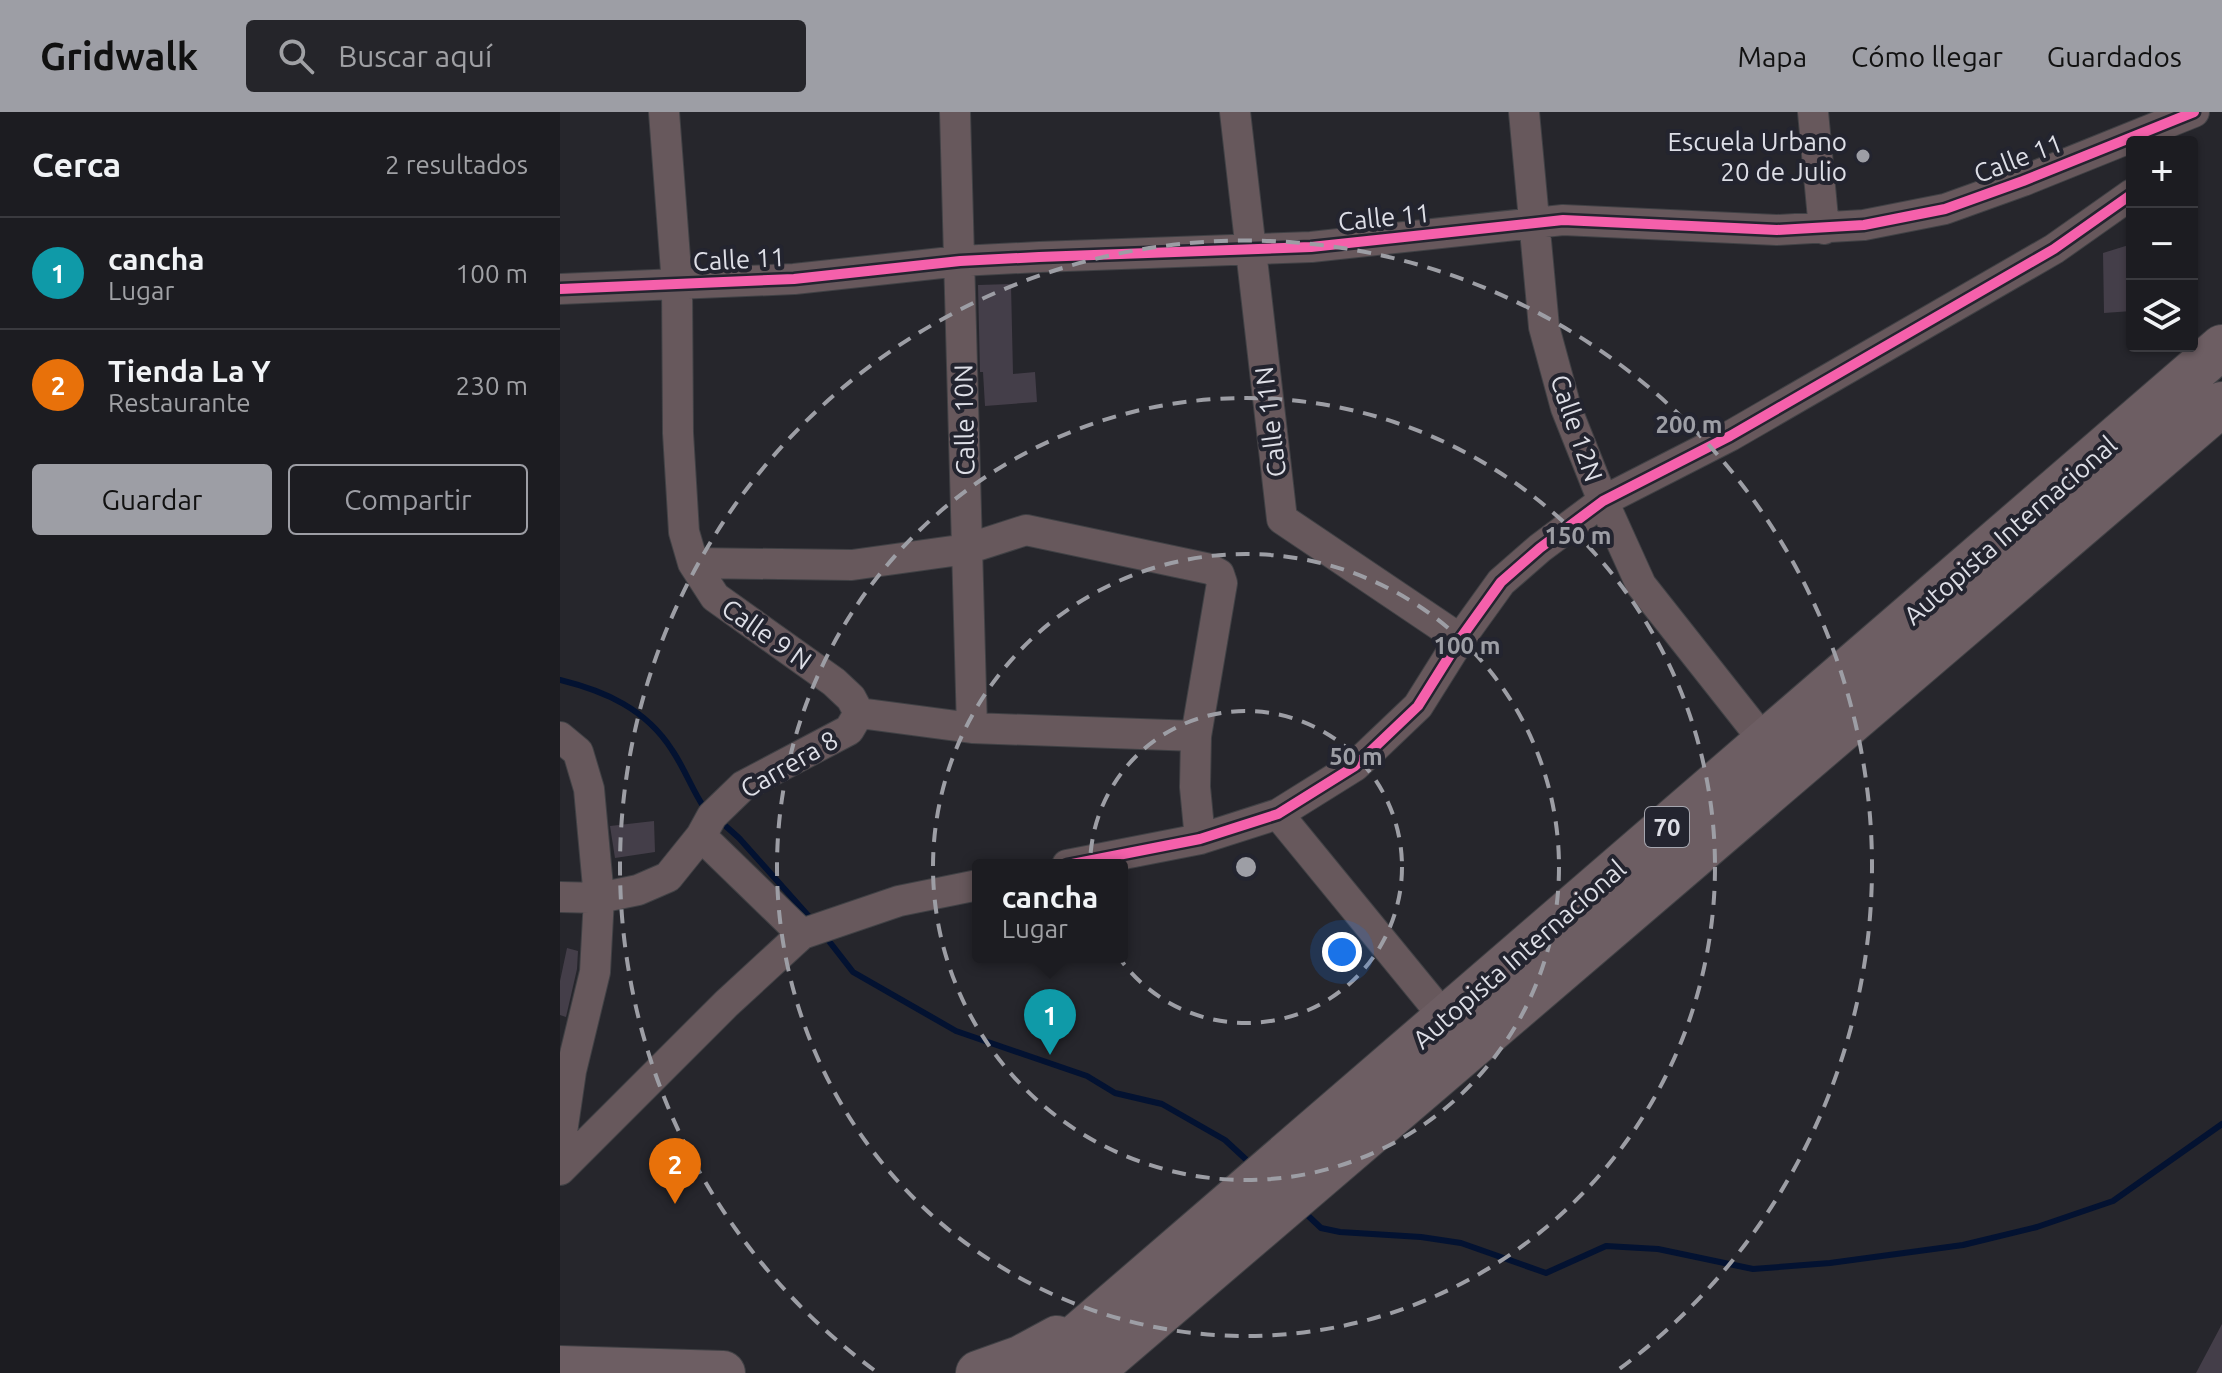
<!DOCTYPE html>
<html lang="es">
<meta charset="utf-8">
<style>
:root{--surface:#1c1c21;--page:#25252a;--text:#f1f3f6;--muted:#a0a1a5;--line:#3a3a3f;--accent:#9d9ea5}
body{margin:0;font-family:Ubuntu,sans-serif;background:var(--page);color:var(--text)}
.controls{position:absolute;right:24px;top:24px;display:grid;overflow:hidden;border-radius:8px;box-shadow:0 2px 6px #0004}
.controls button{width:72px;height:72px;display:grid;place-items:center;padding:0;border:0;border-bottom:2px solid var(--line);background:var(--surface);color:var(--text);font:40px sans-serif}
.you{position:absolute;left:782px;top:840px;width:28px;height:28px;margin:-20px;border:6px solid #fff;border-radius:50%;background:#1a73e8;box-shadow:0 0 0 12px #1a73e833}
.badge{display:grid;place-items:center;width:52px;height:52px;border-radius:50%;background:var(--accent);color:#fff;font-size:26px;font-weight:700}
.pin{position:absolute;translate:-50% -66px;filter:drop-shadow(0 2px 4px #0008)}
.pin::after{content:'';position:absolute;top:42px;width:28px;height:24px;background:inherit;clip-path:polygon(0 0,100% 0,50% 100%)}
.popup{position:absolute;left:412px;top:747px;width:156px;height:104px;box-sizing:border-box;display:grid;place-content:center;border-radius:8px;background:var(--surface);filter:drop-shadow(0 2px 6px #0005);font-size:26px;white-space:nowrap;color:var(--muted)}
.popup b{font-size:30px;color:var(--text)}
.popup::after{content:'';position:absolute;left:50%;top:100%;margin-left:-16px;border:16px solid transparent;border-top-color:var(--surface)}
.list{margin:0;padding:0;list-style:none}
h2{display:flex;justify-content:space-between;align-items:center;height:104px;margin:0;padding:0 32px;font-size:34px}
h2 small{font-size:26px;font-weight:400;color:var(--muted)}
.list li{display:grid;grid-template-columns:52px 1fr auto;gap:24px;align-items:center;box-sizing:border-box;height:112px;padding:0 32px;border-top:2px solid var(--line)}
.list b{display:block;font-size:30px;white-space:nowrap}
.list p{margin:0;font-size:26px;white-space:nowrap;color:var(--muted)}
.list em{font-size:26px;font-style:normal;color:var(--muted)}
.actions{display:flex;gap:16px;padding:24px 32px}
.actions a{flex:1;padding:18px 0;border:2px solid var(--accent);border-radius:8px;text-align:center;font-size:28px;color:var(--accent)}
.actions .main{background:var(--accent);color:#111}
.icon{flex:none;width:44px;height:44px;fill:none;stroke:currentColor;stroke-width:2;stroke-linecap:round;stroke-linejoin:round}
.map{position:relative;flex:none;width:1662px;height:1261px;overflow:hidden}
header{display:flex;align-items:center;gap:48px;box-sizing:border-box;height:112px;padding:0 40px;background:var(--accent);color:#111}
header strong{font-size:38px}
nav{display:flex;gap:44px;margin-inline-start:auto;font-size:28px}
.search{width:560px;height:72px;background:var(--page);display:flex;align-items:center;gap:20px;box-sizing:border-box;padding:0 28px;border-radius:8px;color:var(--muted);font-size:30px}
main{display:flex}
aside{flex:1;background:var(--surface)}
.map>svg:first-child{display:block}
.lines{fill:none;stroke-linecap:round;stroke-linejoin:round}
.stream{stroke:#031231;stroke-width:6}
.building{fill:#443e49}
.minor-casing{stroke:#404145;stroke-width:32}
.highway-casing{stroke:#404145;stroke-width:46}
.minor{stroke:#67585c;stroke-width:30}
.highway{stroke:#6d5e63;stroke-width:44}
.cycleway-casing{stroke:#23242f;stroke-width:15}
.cycleway{stroke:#f560ab;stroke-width:10}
.ring{fill:none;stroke:#9d9ea5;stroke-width:4;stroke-dasharray:14 10}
.poi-dot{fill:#9d9ea5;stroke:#23242f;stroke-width:3}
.labels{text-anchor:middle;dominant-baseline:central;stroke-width:8;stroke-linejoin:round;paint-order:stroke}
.shield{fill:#23242f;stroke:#a5a6af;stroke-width:2}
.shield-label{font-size:24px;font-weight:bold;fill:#dddee6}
.poi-label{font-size:26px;fill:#dddee6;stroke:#23242f;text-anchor:end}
.street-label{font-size:26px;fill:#dddee6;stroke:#23242f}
.centre{fill:#9d9ea5;stroke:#23242f;stroke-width:4}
.ring-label{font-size:24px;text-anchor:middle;font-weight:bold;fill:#9d9ea5;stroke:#23242f;stroke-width:8;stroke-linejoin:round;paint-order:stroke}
</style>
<header>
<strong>Gridwalk</strong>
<div class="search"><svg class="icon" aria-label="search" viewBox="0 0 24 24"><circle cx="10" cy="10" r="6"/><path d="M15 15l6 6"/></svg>Buscar aquí</div>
<nav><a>Mapa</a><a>Cómo llegar</a><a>Guardados</a></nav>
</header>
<main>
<aside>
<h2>Cerca<small>2 resultados</small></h2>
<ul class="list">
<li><span class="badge" style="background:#0f9aa8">1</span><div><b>cancha</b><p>Lugar</p></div><em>100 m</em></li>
<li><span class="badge" style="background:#e8710a">2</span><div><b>Tienda La Y</b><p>Restaurante</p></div><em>230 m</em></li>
</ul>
<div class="actions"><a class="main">Guardar</a><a>Compartir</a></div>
</aside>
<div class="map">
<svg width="1662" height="1261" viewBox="0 0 1662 1261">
<rect width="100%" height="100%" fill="#26262c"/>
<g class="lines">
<path class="stream" d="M 0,568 C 45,579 86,597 112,638 C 125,657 132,678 145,697
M 160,709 L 179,726 L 253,809
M 265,824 L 293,860 L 396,919 L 527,964 L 555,981 L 602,992 L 665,1028 L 692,1053
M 742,1098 L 761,1116 L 780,1120 L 861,1125 L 901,1131 L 986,1161 L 1046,1134 L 1098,1137 L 1193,1157 L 1270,1151 L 1403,1133 L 1477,1115 L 1553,1089 L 1662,1012"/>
</g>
<path class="building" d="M 1572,132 L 1572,199 L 1544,201 L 1543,141 Z
M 451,172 L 453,262 L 475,260 L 477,290 L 425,294 L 423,260 L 420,260 L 418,173 Z
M 94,709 L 95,740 L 55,746 L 50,714 Z
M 7,836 L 18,839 L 17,857 L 6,905 L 0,903 L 0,869 Z
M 1662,1212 L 1662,1261 L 1636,1261 Z"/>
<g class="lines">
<g class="minor-casing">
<path id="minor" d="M 104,0 L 117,172 L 118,321 L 124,420 L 133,451 L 155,485 L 274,570 L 291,586 L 299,601
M 395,0 L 412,616
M 675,0 L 722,407 L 900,527
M 964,0 L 984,215 L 1006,296 L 1043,389 L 1081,473 L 1205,630
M 1253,0 L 1264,117
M 0,177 L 234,167 L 400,149 L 479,145 L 751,135 L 1003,108 L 1217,118 L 1304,113 L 1385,97 L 1463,69 L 1634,0
M 133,451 L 292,453 L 407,437 L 466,418 L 650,457 L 659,462 L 662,471 L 636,624 L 635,675 L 640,727
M 299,601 L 412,616 L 636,624
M 0,625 L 18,640 L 29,677 L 39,786 L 35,860 L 11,959 L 0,1034
M 718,702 L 885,906
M 141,724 L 242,822
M 507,753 L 640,727 L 718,702 L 795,654 L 858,594 L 900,527 L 941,470 L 980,436 L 1043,389 L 1170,324 L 1494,137 L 1572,82
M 0,785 L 39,786 L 78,778 L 108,765 L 141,724 L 152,704 L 183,674 L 289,618 L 299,601
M 0,1058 L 166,892 L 242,822 L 339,789 L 418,773"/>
</g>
<g class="highway-casing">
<path id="highway" d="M 0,1256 L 163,1261
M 418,1261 L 460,1246 L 497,1226
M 474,1261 L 1662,235
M 530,1261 L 1662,292"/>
</g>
<use href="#minor" class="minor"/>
<use href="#highway" class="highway"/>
<g class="cycleway-casing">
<path id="cycleway" d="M 0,177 L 234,167 L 400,149 L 479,145 L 751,135 L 1003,108 L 1217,118 L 1304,113 L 1385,97 L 1463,69 L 1634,0
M 507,753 L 640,727 L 718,702 L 795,654 L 858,594 L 900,527 L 941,470 L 980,436 L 1043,389 L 1170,324 L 1494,137 L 1572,82"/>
</g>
<use href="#cycleway" class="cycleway"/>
</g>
<g class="ring">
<circle cx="686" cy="755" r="156"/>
<circle cx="686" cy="755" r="313"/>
<circle cx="686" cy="755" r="469"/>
<path d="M314 1258A626 626 0 1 1 1058 1258"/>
</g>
<circle class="poi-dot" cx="1303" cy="44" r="8"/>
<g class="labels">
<rect class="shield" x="1085" y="695" width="44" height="40" rx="6"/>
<g class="shield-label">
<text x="1107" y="715">70</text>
</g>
<g class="poi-label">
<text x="1287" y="29">Escuela Urbano<tspan x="1287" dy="30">20 de Julio</tspan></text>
</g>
<g class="street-label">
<text transform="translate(1458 46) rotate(-21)">Calle 11</text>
<text transform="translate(824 105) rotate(-6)">Calle 11</text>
<text transform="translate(179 147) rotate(-3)">Calle 11</text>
<text transform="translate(404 308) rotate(-91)">Calle 10N</text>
<text transform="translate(710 310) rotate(-97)">Calle 11N</text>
<text transform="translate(1017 316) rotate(71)">Calle 12N</text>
<text transform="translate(1450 418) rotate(-41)">Autopista Internacional</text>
<text transform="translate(207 522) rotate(35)">Calle 9 N</text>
<text transform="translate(229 652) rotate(-30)">Carrera 8</text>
<text transform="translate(959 842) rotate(-41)">Autopista Internacional</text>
</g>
</g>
<circle cx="686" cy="755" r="12" class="centre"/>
<g class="ring-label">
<text x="1129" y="321">200 m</text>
<text x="1018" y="432">150 m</text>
<text x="907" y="542">100 m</text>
<text x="796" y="653">50 m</text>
</g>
</svg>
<div class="controls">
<button>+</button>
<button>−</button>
<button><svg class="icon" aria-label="layers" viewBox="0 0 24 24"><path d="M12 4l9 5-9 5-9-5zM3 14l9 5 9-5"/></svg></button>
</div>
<div class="you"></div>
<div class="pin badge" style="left:490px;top:943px;background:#0f9aa8">1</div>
<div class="popup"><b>cancha</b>Lugar</div>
<div class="pin badge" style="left:115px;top:1092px;background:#e8710a">2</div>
</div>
</main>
